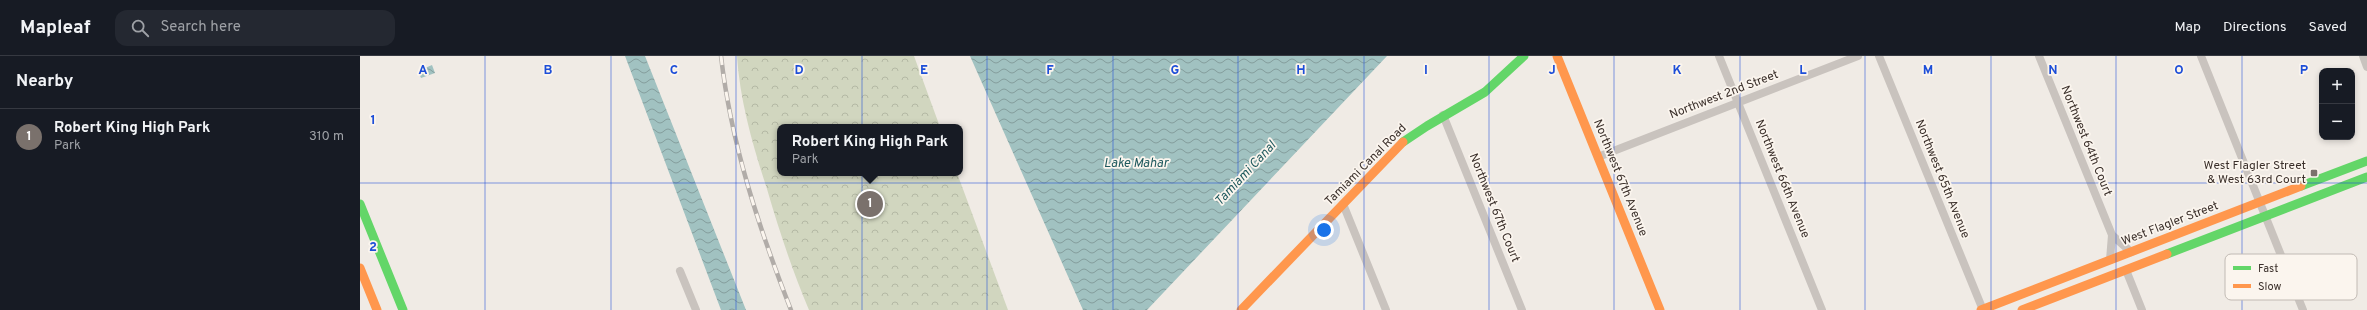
<!DOCTYPE html>
<meta charset="utf-8">
<style>
:root{--surface:#171b24;--page:#242831;--text:#f1f3f6;--muted:#9ea1a6;--line:#363941;--accent:#7a716c}
body{margin:0;font-family:Overpass,sans-serif;background:var(--page);color:var(--text)}
.controls{position:absolute;right:12px;top:12px;display:grid;overflow:hidden;border-radius:8px;box-shadow:0 2px 6px #0003}
.controls button{width:36px;height:36px;display:grid;place-items:center;padding:0;border:0;border-bottom:1px solid var(--line);background:var(--surface);color:var(--text);font:20px sans-serif}
.you{position:absolute;left:964px;top:174px;width:14px;height:14px;margin:-10px;border:3px solid #fff;border-radius:50%;background:#1a73e8;box-shadow:0 0 0 6px #1a73e833}
.badge{display:grid;place-items:center;width:26px;height:26px;border-radius:50%;background:var(--accent);color:#fff;font-size:13px;font-weight:700}
.pin{position:absolute;translate:-50% -50%;border:2px solid #fff;box-shadow:0 1px 4px #0006}
.popup{position:absolute;left:417px;top:68px;width:186px;height:52px;box-sizing:border-box;display:grid;place-content:center;border-radius:8px;background:var(--surface);filter:drop-shadow(0 1px 3px #0005);font-size:13px;white-space:nowrap;color:var(--muted)}
.popup b{font-size:15px;color:var(--text)}
.popup::after{content:'';position:absolute;left:50%;top:100%;margin-left:-8px;border:8px solid transparent;border-top-color:var(--surface)}
.list{margin:0;padding:0;list-style:none}
h2{display:flex;justify-content:space-between;align-items:center;height:52px;margin:0;padding:0 16px;font-size:17px}
h2 small{font-size:13px;font-weight:400;color:var(--muted)}
.list li{display:grid;grid-template-columns:26px 1fr auto;gap:12px;align-items:center;box-sizing:border-box;height:56px;padding:0 16px;border-top:1px solid var(--line)}
.list b{display:block;font-size:15px;white-space:nowrap}
.list p{margin:0;font-size:13px;white-space:nowrap;color:var(--muted)}
.list em{font-size:13px;font-style:normal;color:var(--muted)}
.icon{flex:none;width:22px;height:22px;fill:none;stroke:currentColor;stroke-width:2;stroke-linecap:round;stroke-linejoin:round}
.map{position:relative;flex:none;width:2007px;height:254px;overflow:hidden}
header{display:flex;align-items:center;gap:24px;box-sizing:border-box;height:56px;padding:0 20px;background:var(--surface);border-bottom:1px solid var(--line)}
header strong{font-size:19px}
nav{display:flex;gap:22px;margin-inline-start:auto;font-size:14px}
.search{width:280px;height:36px;background:var(--page);display:flex;align-items:center;gap:10px;box-sizing:border-box;padding:0 14px;border-radius:12px;color:var(--muted);font-size:15px}
main{display:flex}
aside{flex:1;background:var(--surface)}
.map>svg:first-child{display:block}
.park{fill:url(#park-crowns)}
.water{fill:url(#water-waves)}
.lines{fill:none;stroke-linecap:round;stroke-linejoin:round}
.street{stroke:#c9c3be;stroke-width:8}
.fast{stroke:#63d668;stroke-width:9}
.slow{stroke:#ff974d;stroke-width:9}
.rail-casing{stroke:#b1aca8;stroke-width:4.5}
.rail{stroke:#fbf5ee;stroke-width:3;stroke-dasharray:9;stroke-linecap:butt}
.grid{fill:none;stroke:#1d4ed8;stroke-width:1;stroke-opacity:0.55}
.poi-dot{fill:#7a716c;stroke:#fbf5ee;stroke-width:1.5}
.labels{text-anchor:middle;dominant-baseline:central;stroke-width:3.5;stroke-linejoin:round;paint-order:stroke}
.street-label{font-size:12px;fill:#3b302b;stroke:#fbf5ee}
.poi-label{font-size:12px;fill:#3b302b;stroke:#fbf5ee;text-anchor:end}
.water-label{font-size:13px;font-style:italic;fill:#1f5a5e;stroke:#fbf5ee}
.key{fill:#fbf5ee;stroke:#c1bab4;stroke-width:1}
.key-label{font-size:11px;fill:#3b302b}
.grid-label{font-size:13px;text-anchor:middle;font-weight:bold;fill:#1d4ed8;stroke:#fbf5ee;stroke-width:3.5;stroke-linejoin:round;paint-order:stroke}
</style>
<header>
<strong>Mapleaf</strong>
<div class="search"><svg class="icon" aria-label="search" viewBox="0 0 24 24"><circle cx="10" cy="10" r="6"/><path d="M15 15l6 6"/></svg>Search here</div>
<nav><a>Map</a><a>Directions</a><a>Saved</a></nav>
</header>
<main>
<aside>
<h2>Nearby<small></small></h2>
<ul class="list">
<li><span class="badge">1</span><div><b>Robert King High Park</b><p>Park</p></div><em>310 m</em></li>
</ul>
</aside>
<div class="map">
<svg width="2007" height="254" viewBox="0 0 2007 254">
<defs>
<pattern id="park-crowns" width="20" height="18" patternUnits="userSpaceOnUse"><rect width="20" height="18" fill="#d1d6bf"/><path d="M2 6a3 3 0 1 1 6 0M12 15a3 3 0 1 1 6 0" fill="none" stroke="#b4b8a4"/></pattern>
<pattern id="water-waves" width="16" height="10" patternUnits="userSpaceOnUse"><rect width="16" height="10" fill="#a1c2c1"/><path d="M0 5q4-4 8 0t8 0" fill="none" stroke="#849e9d"/></pattern>
</defs>
<rect width="100%" height="100%" fill="#f0ebe5"/>
<path class="park" d="M 377,0 L 554,0 L 580,71 L 420,71 L 420,117 L 597,117 L 648,254 L 449,254 C 432,214 419,174 407,133 C 393,90 380,46 377,0 Z"/>
<path class="water" d="M 265,0 L 285,0 L 386,254 L 361,254 Z
M 610,0 L 1027,0 L 787,254 L 723,254 Z
M 72,9 L 75,17 L 61,22 L 58,15 Z"/>
<g class="lines">
<path class="street" d="M 1359,0 L 1462,254
M 1519,0 L 1623,254
M 1679,0 L 1752,179 L 1771,196
M 1841,0 L 1943,254
M 2003,0 L 2007,11
M 1083,59 L 1162,254
M 1238,101 L 1498,0
M 983,148 L 1026,254
M 1750,204 L 1752,179
M 1766,214 L 1782,254
M 320,215 L 336,254"/>
<path class="fast" d="M 1043,86 L 1067,70 L 1125,36 L 1164,0
M 1941,130 L 2007,105
M 0,148 L 43,254
M 1807,198 L 2007,121"/>
<path class="slow" d="M 1197,0 L 1300,254
M 0,212 L 17,254
M 881,254 L 1043,86
M 1621,254 L 1941,130
M 1662,254 L 1807,198"/>
<g class="rail-casing">
<path id="rail" d="M 361,0 C 371,88 399,172 431,254"/>
</g>
<use href="#rail" class="rail"/>
</g>
<path class="grid" d="M 125,0 L 125,254M 251,0 L 251,254M 376,0 L 376,254M 502,0 L 502,254M 627,0 L 627,254M 753,0 L 753,254M 878,0 L 878,254M 1004,0 L 1004,254M 1129,0 L 1129,254M 1254,0 L 1254,254M 1380,0 L 1380,254M 1505,0 L 1505,254M 1631,0 L 1631,254M 1756,0 L 1756,254M 1882,0 L 1882,254M 0,127 L 2007,127"/>
<rect class="poi-dot" x="1950" y="113" width="8" height="8" rx="2"/>
<g class="labels">
<g class="street-label">
<text transform="translate(1364 39) rotate(-21)">Northwest 2nd Street</text>
<text transform="translate(1726 85) rotate(68)">Northwest 64th Court</text>
<text transform="translate(1006 109) rotate(-45)">Tamiami Canal Road</text>
<text transform="translate(1260 122) rotate(68)">Northwest 67th Avenue</text>
<text transform="translate(1422 123) rotate(68)">Northwest 66th Avenue</text>
<text transform="translate(1582 123) rotate(68)">Northwest 65th Avenue</text>
<text transform="translate(1134 152) rotate(68)">Northwest 67th Court</text>
<text transform="translate(1810 168) rotate(-21)">West Flagler Street</text>
</g>
<g class="poi-label">
<text x="1946" y="110">West Flagler Street<tspan x="1946" dy="14">&amp; West 63rd Court</tspan></text>
</g>
<g class="water-label">
<text x="776" y="108">Lake Mahar</text>
<text transform="translate(886 118) rotate(-47)">Tamiami Canal</text>
</g>
</g>
<rect x="1865" y="198" width="132" height="46" rx="6" class="key"/>
<rect x="1873" y="210" width="18" height="4" fill="#63d668"/>
<rect x="1873" y="228" width="18" height="4" fill="#ff974d"/>
<g class="key-label">
<text x="1898" y="216">Fast</text>
<text x="1898" y="234">Slow</text>
</g>
<g class="grid-label">
<text x="63" y="18">A</text>
<text x="188" y="18">B</text>
<text x="314" y="18">C</text>
<text x="439" y="18">D</text>
<text x="564" y="18">E</text>
<text x="690" y="18">F</text>
<text x="815" y="18">G</text>
<text x="941" y="18">H</text>
<text x="1066" y="18">I</text>
<text x="1192" y="18">J</text>
<text x="1317" y="18">K</text>
<text x="1443" y="18">L</text>
<text x="1568" y="18">M</text>
<text x="1693" y="18">N</text>
<text x="1819" y="18">O</text>
<text x="1944" y="18">P</text>
<text x="13" y="68">1</text>
<text x="13" y="195">2</text>
</g>
</svg>
<div class="controls">
<button>+</button>
<button>−</button>
</div>
<div class="you"></div>
<div class="pin badge" style="left:510px;top:148px">1</div>
<div class="popup"><b>Robert King High Park</b>Park</div>
</div>
</main>
